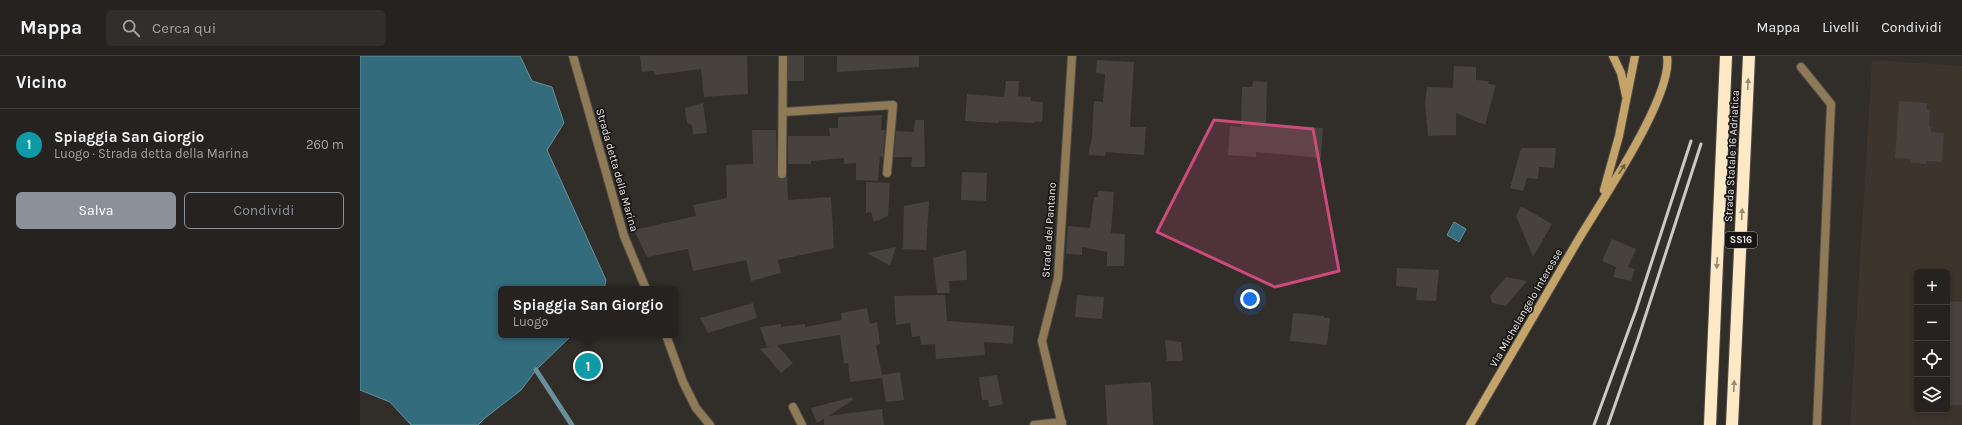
<!DOCTYPE html>
<html lang="it">
<meta charset="utf-8">
<style>
:root{--surface:#25221f;--page:#312f2c;--text:#f1f3f6;--muted:#a3a4a4;--line:#423f3d;--accent:#8c9099}
body{margin:0;font-family:Karla,sans-serif;background:var(--page);color:var(--text)}
.controls{position:absolute;right:12px;bottom:12px;display:grid;overflow:hidden;border-radius:6px;box-shadow:0 2px 6px #0003}
.controls button{width:36px;height:36px;display:grid;place-items:center;padding:0;border:0;border-bottom:1px solid var(--line);background:var(--surface);color:var(--text);font:20px sans-serif}
.you{position:absolute;left:890px;top:243px;width:14px;height:14px;margin:-10px;border:3px solid #fff;border-radius:50%;background:#1a73e8;box-shadow:0 0 0 6px #1a73e833}
.badge{display:grid;place-items:center;width:26px;height:26px;border-radius:50%;background:var(--accent);color:#fff;font-size:13px;font-weight:700}
.pin{position:absolute;translate:-50% -50%;border:2px solid #fff;box-shadow:0 1px 4px #0006}
.popup{position:absolute;left:138px;top:230px;width:180px;height:52px;box-sizing:border-box;display:grid;place-content:center;border-radius:6px;background:var(--surface);filter:drop-shadow(0 1px 3px #0005);font-size:13px;white-space:nowrap;color:var(--muted)}
.popup b{font-size:15px;color:var(--text)}
.popup::after{content:'';position:absolute;left:50%;top:100%;margin-left:-8px;border:8px solid transparent;border-top-color:var(--surface)}
.list{margin:0;padding:0;list-style:none}
h2{display:flex;justify-content:space-between;align-items:center;height:52px;margin:0;padding:0 16px;font-size:17px}
h2 small{font-size:13px;font-weight:400;color:var(--muted)}
.list li{display:grid;grid-template-columns:26px 1fr auto;gap:12px;align-items:center;box-sizing:border-box;height:72px;padding:0 16px;border-top:1px solid var(--line)}
.list b{display:block;font-size:15px;white-space:nowrap}
.list p{margin:0;font-size:13px;white-space:nowrap;color:var(--muted)}
.list em{font-size:13px;font-style:normal;color:var(--muted)}
.actions{display:flex;gap:8px;padding:12px 16px}
.actions a{flex:1;padding:9px 0;border:1px solid var(--accent);border-radius:6px;text-align:center;font-size:14px;color:var(--accent)}
.actions .main{background:var(--accent);color:#fff}
.icon{flex:none;width:22px;height:22px;fill:none;stroke:currentColor;stroke-width:2;stroke-linecap:round;stroke-linejoin:round}
.map{position:relative;flex:none;width:1602px;height:369px;overflow:hidden}
header{display:flex;align-items:center;gap:24px;box-sizing:border-box;height:56px;padding:0 20px;background:var(--surface);border-bottom:1px solid var(--line)}
header strong{font-size:19px}
nav{display:flex;gap:22px;margin-inline-start:auto;font-size:14px}
.search{width:280px;height:36px;background:var(--page);display:flex;align-items:center;gap:10px;box-sizing:border-box;padding:0 14px;border-radius:6px;color:var(--muted);font-size:15px}
main{display:flex}
aside{flex:1;background:var(--surface)}
.map>svg:first-child{display:block}
.built{fill:#3d342b;fill-rule:evenodd}
.water{fill:#336c7d;stroke:#69909b}
.lines{fill:none;stroke-linecap:round;stroke-linejoin:round}
.stream{stroke:#69909b;stroke-width:5}
.building{fill:#47423d}
.street-casing{stroke:#4e4a46;stroke-width:10}
.secondary-casing{stroke:#4e4a46;stroke-width:10}
.highway-casing{stroke:#4e4a46;stroke-width:14}
.street{stroke:#8e7a56;stroke-width:8}
.secondary{stroke:#c5a46a;stroke-width:8}
.highway{stroke:#fde9c6;stroke-width:12}
.rail{stroke:#cbc8c5;stroke-width:3}
.oneway{fill:#968a76}
.oneway2{fill:#6e5d3f}
.marked{fill:#cb4b7c;fill-opacity:0.2;stroke:#cb4b7c;stroke-width:3;stroke-linejoin:round}
.labels{text-anchor:middle;dominant-baseline:central;stroke-width:3.5;stroke-linejoin:round;paint-order:stroke}
.shield{fill:#181614;stroke:#a8a6a3;stroke-width:1}
.shield-label{font-size:10px;font-weight:bold;fill:#e6e3e0}
.street-label{font-size:11px;fill:#e6e3e0;stroke:#181614}
</style>
<header>
<strong>Mappa</strong>
<div class="search"><svg class="icon" aria-label="search" viewBox="0 0 24 24"><circle cx="10" cy="10" r="6"/><path d="M15 15l6 6"/></svg>Cerca qui</div>
<nav><a>Mappa</a><a>Livelli</a><a>Condividi</a></nav>
</header>
<main>
<aside>
<h2>Vicino<small></small></h2>
<ul class="list">
<li><span class="badge" style="background:#0f9aa8">1</span><div><b>Spiaggia San Giorgio</b><p>Luogo · Strada detta della Marina</p></div><em>260 m</em></li>
</ul>
<div class="actions"><a class="main">Salva</a><a>Condividi</a></div>
</aside>
<div class="map">
<svg width="1602" height="369" viewBox="0 0 1602 369">
<rect width="100%" height="100%" fill="#312d29"/>
<path class="built" d="M 1512,4 L 1602,10 L 1602,369 L 1490,369 ZM 1557,216 L 1587,216 L 1587,354 L 1557,354 Z"/>
<path class="water" d="M 0,0 L 160,0 L 172,25 L 192,31 L 204,67 L 187,94 L 246,224 L 244,233 L 141,233 L 141,279 L 212,279 L 176,314 L 161,334 L 125,362 L 118,369 L 51,369 L 30,346 L 0,334 Z
M 1094,166 L 1106,173 L 1099,186 L 1087,179 Z"/>
<g class="lines">
<path class="stream" d="M 176,314 L 212,369"/>
</g>
<path class="building" d="M 280,0 L 387,0 L 388,38 L 344,41 L 341,13 L 295,19 L 294,15 L 282,16 Z
M 428,0 L 444,0 L 444,25 L 428,25 Z
M 477,0 L 559,0 L 559,11 L 477,16 Z
M 737,4 L 774,6 L 770,71 L 786,71 L 784,99 L 746,96 L 745,100 L 728,99 L 732,82 L 734,45 L 743,46 L 745,18 L 736,17 Z
M 1094,10 L 1116,11 L 1116,24 L 1129,25 L 1128,28 L 1136,29 L 1125,69 L 1096,57 L 1096,79 L 1068,80 L 1065,49 L 1067,31 L 1093,32 Z
M 646,25 L 659,25 L 658,40 L 671,41 L 671,45 L 683,46 L 682,66 L 675,65 L 675,67 L 639,65 L 639,67 L 605,65 L 607,38 L 644,41 Z
M 893,25 L 907,26 L 906,68 L 963,72 L 961,102 L 896,96 L 896,101 L 868,99 L 870,70 L 881,71 L 882,31 L 892,31 Z
M 1539,45 L 1567,47 L 1567,54 L 1570,54 L 1569,70 L 1571,71 L 1571,76 L 1584,77 L 1582,106 L 1567,105 L 1567,108 L 1551,107 L 1551,103 L 1535,102 Z
M 343,47 L 347,77 L 333,78 L 332,69 L 327,67 L 325,52 Z
M 522,59 L 521,74 L 525,74 L 523,101 L 520,100 L 518,125 L 496,124 L 496,107 L 484,108 L 484,102 L 451,105 L 451,108 L 428,108 L 428,80 L 470,80 L 469,72 L 478,72 L 478,61 Z
M 555,64 L 564,64 L 565,111 L 551,111 L 552,101 L 534,101 L 536,75 L 554,76 Z
M 392,74 L 416,74 L 417,118 L 422,123 L 427,119 L 428,144 L 471,141 L 474,192 L 418,204 L 421,217 L 391,225 L 386,204 L 333,215 L 328,193 L 287,201 L 274,174 L 336,160 L 333,149 L 367,142 L 366,109 L 393,108 Z
M 1161,92 L 1196,92 L 1194,112 L 1179,111 L 1178,123 L 1167,122 L 1163,135 L 1150,132 Z
M 602,116 L 627,117 L 626,145 L 601,144 Z
M 506,126 L 530,127 L 528,160 L 514,166 L 511,156 L 506,157 Z
M 738,135 L 754,136 L 751,177 L 765,178 L 764,210 L 747,210 L 747,196 L 722,191 L 722,199 L 706,198 L 708,170 L 730,172 L 734,141 L 738,141 Z
M 569,145 L 566,194 L 543,193 L 544,150 Z
M 1161,150 L 1192,168 L 1173,201 L 1156,160 Z
M 1252,183 L 1276,193 L 1268,211 L 1275,213 L 1271,225 L 1253,221 L 1256,211 L 1242,205 Z
M 536,191 L 530,210 L 507,197 Z
M 606,194 L 607,224 L 589,225 L 590,237 L 577,237 L 573,202 Z
M 1037,212 L 1079,214 L 1076,245 L 1056,244 L 1057,232 L 1036,230 Z
M 1146,221 L 1167,225 L 1146,250 L 1132,247 L 1130,240 Z
M 585,239 L 587,265 L 654,270 L 653,288 L 624,286 L 625,299 L 576,303 L 575,288 L 561,289 L 560,280 L 552,281 L 550,267 L 536,269 L 534,240 Z
M 717,239 L 744,241 L 742,263 L 715,261 Z
M 1587,245 L 1602,246 L 1602,349 L 1587,349 Z
M 393,247 L 397,262 L 348,277 L 340,262 Z
M 507,252 L 510,268 L 517,266 L 520,288 L 516,289 L 522,319 L 540,316 L 544,344 L 526,346 L 522,322 L 490,326 L 488,307 L 484,308 L 480,279 L 417,289 L 433,307 L 421,317 L 400,293 L 413,290 L 407,291 L 400,271 L 421,268 L 421,271 L 445,268 L 445,271 L 482,264 L 481,257 Z
M 933,257 L 964,260 L 964,262 L 970,262 L 967,289 L 930,285 Z
M 805,284 L 821,286 L 823,305 L 807,305 Z
M 637,319 L 643,348 L 629,351 L 628,344 L 622,344 L 619,321 Z
M 791,326 L 793,369 L 747,369 L 745,329 Z
M 492,341 L 493,344 L 468,360 L 522,353 L 524,369 L 464,369 L 464,363 L 457,367 L 451,352 Z"/>
<g class="lines">
<g class="street-casing">
<path id="street" d="M 213,0 L 264,180 L 286,233
M 1441,11 L 1471,48 L 1457,369
M 423,56 L 533,49 L 527,117
M 422,118 L 423,0
M 306,279 L 323,326 L 336,352 L 350,369
M 433,351 L 442,369
M 674,369 L 702,366
M 702,369 L 682,285 L 698,222 L 712,0"/>
</g>
<g class="secondary-casing">
<path id="secondary" d="M 1253,0 L 1261,17 L 1266,40
M 1244,134 L 1259,80 L 1275,0
M 1110,369 C 1146,308 1181,247 1217,186 C 1239,148 1314,40 1307,0"/>
</g>
<g class="highway-casing">
<path id="highway" d="M 1350,369 L 1366,0
M 1372,369 L 1389,0"/>
</g>
<use href="#street" class="street"/>
<use href="#secondary" class="secondary"/>
<use href="#highway" class="highway"/>
<path class="rail" d="M 1234,369 L 1276,254 L 1331,85
M 1248,369 L 1278,283 L 1341,88"/>
</g>
<defs><path id="oneway-solid" d="M-6-.8H1V-3.2L6.5 0L1 3.2V.8H-6Z"/></defs>
<g class="oneway">
<use href="#oneway-solid" transform="translate(1388 28) rotate(-87)"/>
<use href="#oneway-solid" transform="translate(1382 158) rotate(-87)"/>
<use href="#oneway-solid" transform="translate(1357 207) rotate(93)"/>
<use href="#oneway-solid" transform="translate(1374 330) rotate(-87)"/>
</g>
<use class="oneway2" href="#oneway-solid" transform="translate(1262 113) rotate(-57)"/>
<path class="marked" d="M 854,64 L 953,73 L 979,215 L 915,231 L 797,176 Z"/>
<g class="labels">
<rect class="shield" x="1365" y="176" width="32" height="16" rx="3"/>
<g class="shield-label">
<text x="1381" y="184">SS16</text>
</g>
<g class="street-label">
<text transform="translate(1372 100) rotate(-87)">Strada Statale 16 Adriatica</text>
<text transform="translate(257 114) rotate(74)">Strada detta della Marina</text>
<text transform="translate(689 174) rotate(-86)">Strada del Pantano</text>
<text transform="translate(1166 252) rotate(-60)">Via Michelangelo Interesse</text>
</g>
</g>
</svg>
<div class="controls">
<button>+</button>
<button>−</button>
<button><svg class="icon" aria-label="locate" viewBox="0 0 24 24"><circle cx="12" cy="12" r="6"/><path d="M12 2v4M12 18v4M2 12h4M18 12h4"/></svg></button>
<button><svg class="icon" aria-label="layers" viewBox="0 0 24 24"><path d="M12 4l9 5-9 5-9-5zM3 14l9 5 9-5"/></svg></button>
</div>
<div class="you"></div>
<div class="pin badge" style="left:228px;top:310px;background:#0f9aa8">1</div>
<div class="popup"><b>Spiaggia San Giorgio</b>Luogo</div>
</div>
</main>
